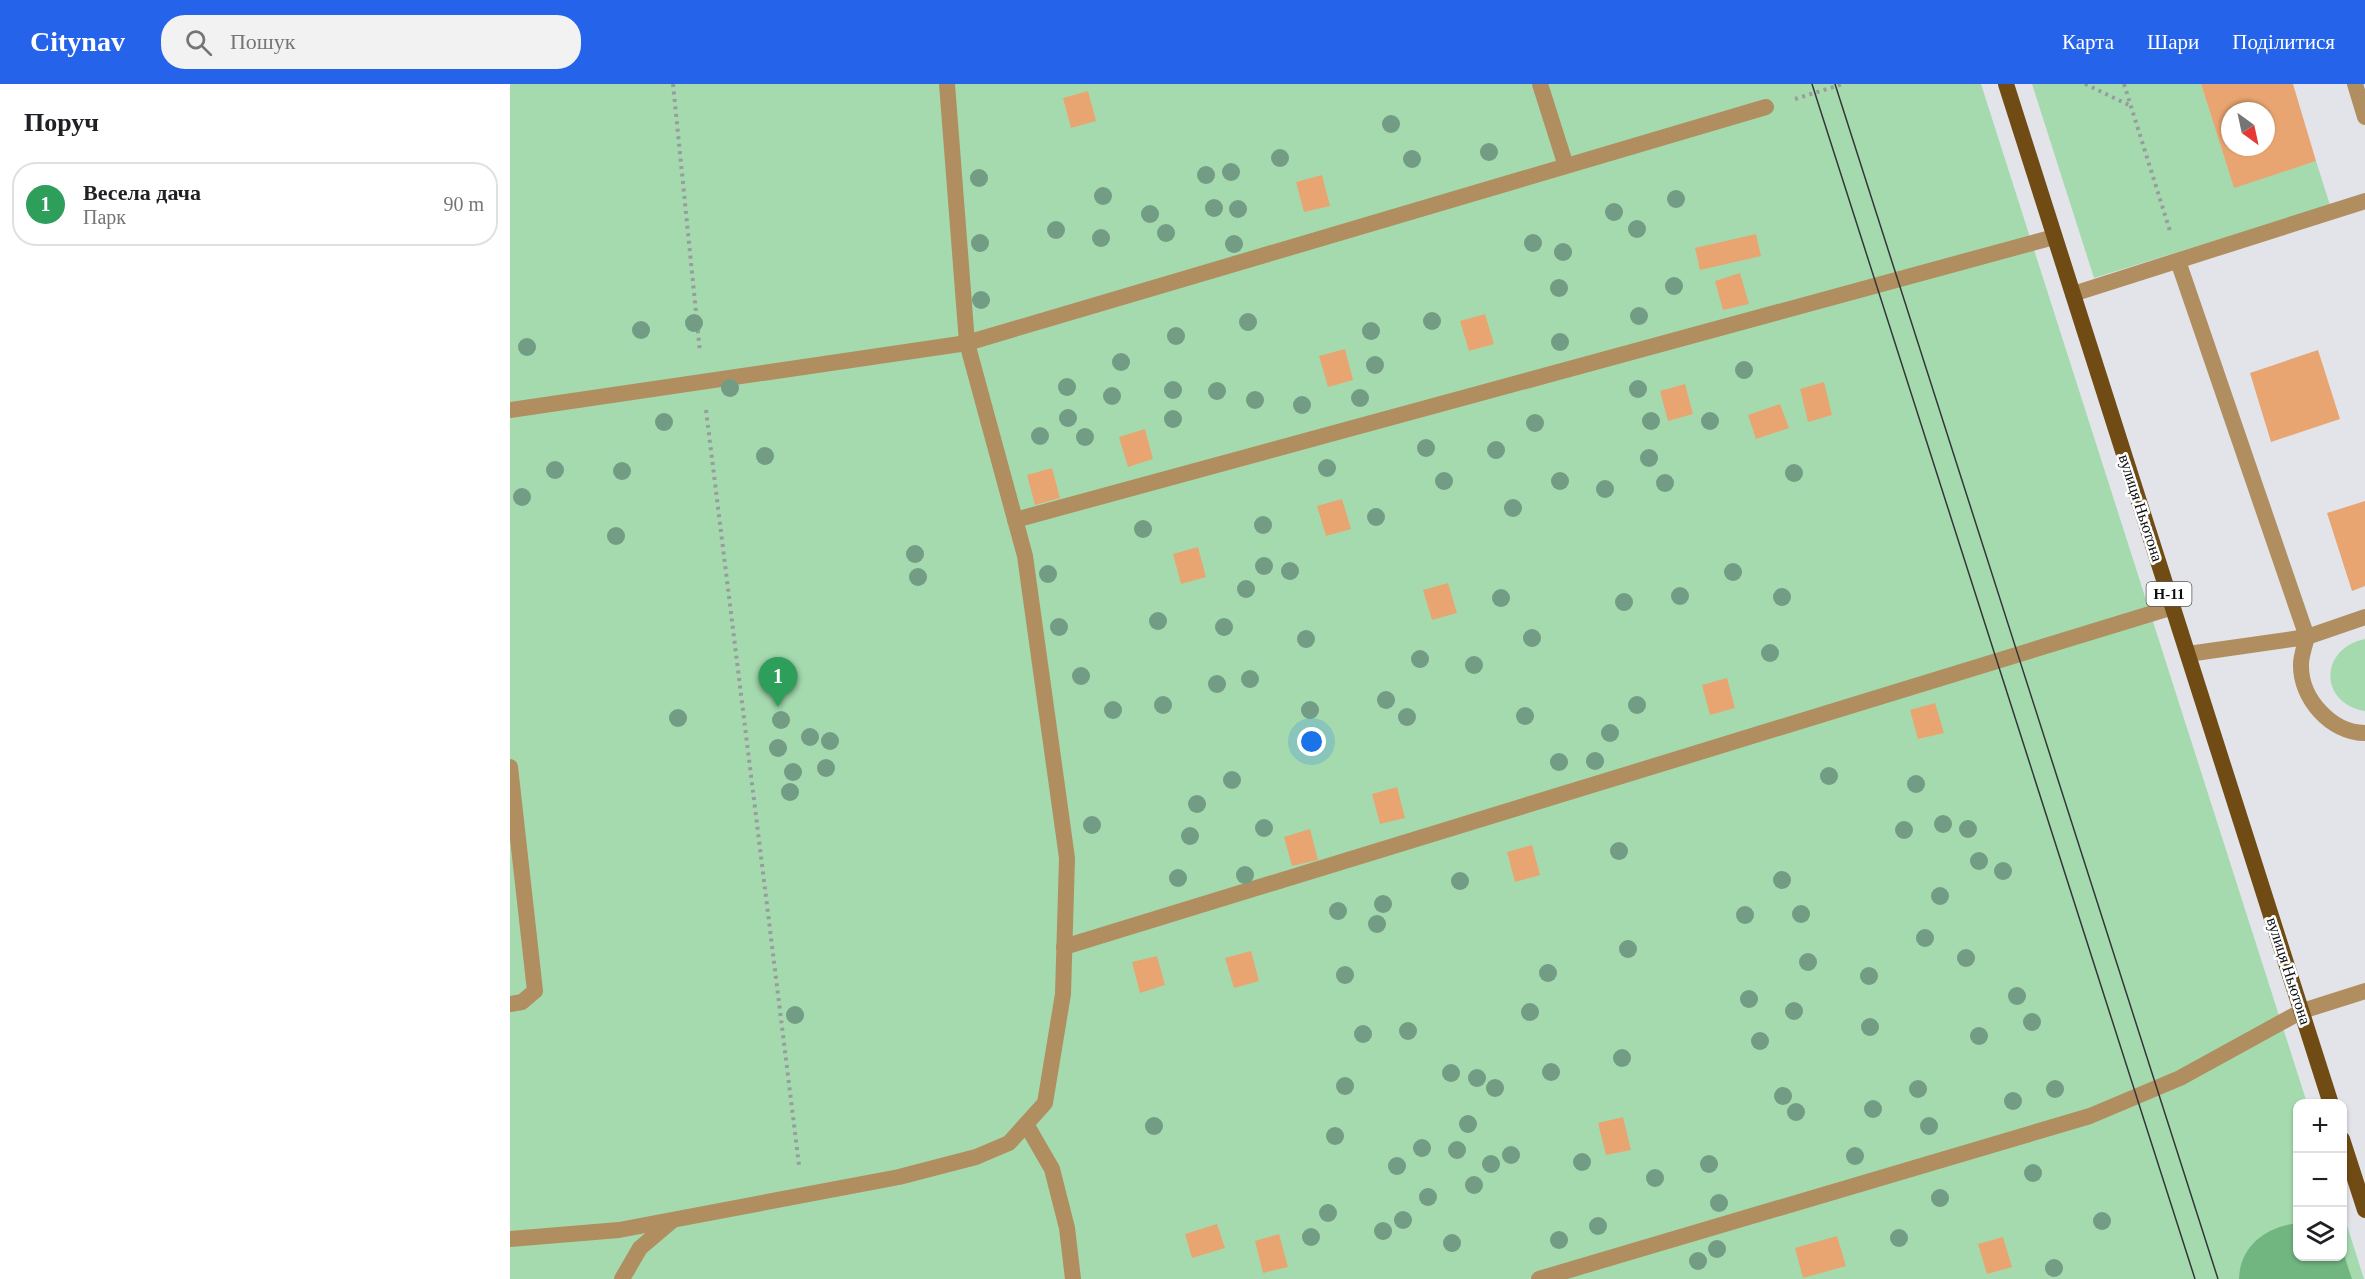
<!DOCTYPE html>
<html lang="uk">
<meta charset="utf-8">
<style>
:root{--surface:#fff;--page:#f2f2f2;--text:#202124;--muted:#757577;--line:#e0e0e0;--accent:#2563eb}
body{margin:0;font-family:Georgia,serif;background:var(--page);color:var(--text)}
.controls{position:absolute;right:18px;bottom:18px;display:grid;overflow:hidden;border-radius:12px;box-shadow:0 2px 4px #0004}
.controls button{width:54px;height:54px;display:grid;place-items:center;padding:0;border:0;border-bottom:2px solid var(--line);background:var(--surface);color:var(--text);font:30px sans-serif}
.compass{position:absolute;left:1711px;top:18px;width:54px;height:54px;border-radius:50%;background:var(--surface);box-shadow:0 2px 4px #0004;rotate:147deg}
.you{position:absolute;left:802px;top:658px;width:21px;height:21px;margin:-15px;border:4px solid #fff;border-radius:50%;background:#1a73e8;box-shadow:0 0 0 9px #1a73e833}
.badge{display:grid;place-items:center;width:39px;height:39px;border-radius:50%;background:var(--accent);color:#fff;font-size:20px;font-weight:700}
.pin{position:absolute;translate:-50% -50px;filter:drop-shadow(0 2px 3px #0008)}
.pin::after{content:'';position:absolute;top:32px;width:21px;height:18px;background:inherit;clip-path:polygon(0 0,100% 0,50% 100%)}
.list{margin:0;padding:0;list-style:none}
h2{display:flex;justify-content:space-between;align-items:center;height:78px;margin:0;padding:0 24px;font-size:26px}
h2 small{font-size:20px;font-weight:400;color:var(--muted)}
.list li{display:grid;grid-template-columns:39px 1fr auto;gap:18px;align-items:center;box-sizing:border-box;height:84px;margin:0 12px 12px;padding:0 12px;border:2px solid var(--line);border-radius:24px}
.list b{display:block;font-size:22px;white-space:nowrap}
.list p{margin:0;font-size:20px;white-space:nowrap;color:var(--muted)}
.list em{font-size:20px;font-style:normal;color:var(--muted)}
.icon{flex:none;width:33px;height:33px;fill:none;stroke:currentColor;stroke-width:2;stroke-linecap:round;stroke-linejoin:round}
.map{position:relative;flex:none;width:1855px;height:1195px;overflow:hidden}
header{display:flex;align-items:center;gap:36px;box-sizing:border-box;height:84px;padding:0 30px;background:var(--accent);color:#fff}
header strong{font-size:28px}
nav{display:flex;gap:33px;margin-inline-start:auto;font-size:21px}
.search{width:420px;height:54px;background:var(--page);display:flex;align-items:center;gap:15px;box-sizing:border-box;padding:0 21px;border-radius:24px;color:var(--muted);font-size:22px}
main{display:flex}
aside{flex:1;background:var(--surface)}
.map>svg:first-child{display:block}
.green{fill:#a5daaf}
.forest{fill:#71b680}
.building{fill:#e9a571;fill-rule:evenodd}
.lines{fill:none;stroke-linecap:round;stroke-linejoin:round}
.path{stroke:#999b9f;stroke-width:4;stroke-dasharray:3 4.5;stroke-linecap:butt}
.service{stroke:#b18e60;stroke-width:16}
.minor{stroke:#b18e60;stroke-width:16}
.primary{stroke:#704c14;stroke-width:16}
.tram{stroke:#343638;stroke-width:1.5}
.tree{fill:#729c84}
.labels{text-anchor:middle;dominant-baseline:central;stroke-width:5;stroke-linejoin:round;paint-order:stroke}
.shield{fill:#fff;stroke:#555657;stroke-width:1.5}
.shield-label{font-size:15px;font-weight:bold;fill:#0c0d0f}
.street-label{font-size:16px;fill:#0c0d0f;stroke:#fff}
</style>
<header>
<strong>Citynav</strong>
<div class="search"><svg class="icon" aria-label="search" viewBox="0 0 24 24"><circle cx="10" cy="10" r="6"/><path d="M15 15l6 6"/></svg>Пошук</div>
<nav><a>Карта</a><a>Шари</a><a>Поділитися</a></nav>
</header>
<main>
<aside>
<h2>Поруч<small></small></h2>
<ul class="list">
<li><span class="badge" style="background:#2e9e5b">1</span><div><b>Весела дача</b><p>Парк</p></div><em>90 m</em></li>
</ul>
</aside>
<div class="map">
<svg width="1855" height="1195" viewBox="0 0 1855 1195">
<rect width="100%" height="100%" fill="#e2e4ea"/>
<path class="green" d="M 0,0 L 1471,0 L 1797,1019 L 1788,1020 L 1788,1172 L 1832,1172 L 1833,1129 L 1854,1195 L 0,1195 Z
M 1522,0 L 1691,0 L 1724,103 L 1806,77 L 1820,121 L 1584,194 Z
M 1855,555 L 1855,627 L 1854,627 C 1808,618 1810,564 1855,555 Z"/>
<path class="forest" d="M 1782,1140 L 1787,1140 L 1788,1172 L 1832,1172 L 1833,1168 L 1842,1195 L 1729,1195 C 1730,1164 1753,1145 1782,1140 Z"/>
<path class="building" d="M 1691,0 L 1783,0 L 1806,77 L 1724,104 ZM 1720,27 L 1756,27 L 1756,63 L 1720,63 Z
M 578,7 L 586,37 L 561,44 L 553,14 Z
M 812,91 L 820,122 L 794,128 L 786,98 Z
M 1246,150 L 1251,172 L 1190,186 L 1185,164 Z
M 1230,189 L 1239,220 L 1213,226 L 1205,197 Z
M 975,230 L 984,260 L 959,267 L 950,237 Z
M 835,265 L 843,296 L 818,303 L 809,272 Z
M 1808,266 L 1830,335 L 1761,358 L 1740,289 Z
M 1314,298 L 1322,331 L 1298,338 L 1290,305 Z
M 1175,300 L 1183,330 L 1158,337 L 1150,307 Z
M 1270,320 L 1279,344 L 1246,355 L 1238,331 Z
M 635,345 L 643,375 L 618,383 L 609,353 Z
M 542,384 L 550,414 L 525,421 L 517,391 Z
M 832,415 L 841,445 L 816,452 L 807,422 Z
M 1855,417 L 1855,502 L 1842,507 L 1817,429 Z
M 688,463 L 696,493 L 671,500 L 663,470 Z
M 938,499 L 947,529 L 922,536 L 913,506 Z
M 1217,594 L 1225,624 L 1200,631 L 1192,601 Z
M 1425,619 L 1434,649 L 1408,655 L 1400,626 Z
M 887,703 L 895,734 L 870,740 L 862,710 Z
M 800,745 L 808,776 L 782,782 L 774,753 Z
M 1022,761 L 1030,791 L 1005,798 L 997,768 Z
M 741,867 L 749,897 L 724,904 L 715,874 Z
M 647,872 L 655,901 L 630,909 L 622,878 Z
M 1113,1033 L 1121,1066 L 1096,1071 L 1088,1039 Z
M 707,1140 L 715,1164 L 682,1174 L 675,1150 Z
M 769,1150 L 778,1183 L 753,1189 L 745,1157 Z
M 1327,1152 L 1336,1182 L 1293,1194 L 1285,1164 Z
M 1493,1153 L 1502,1183 L 1477,1190 L 1468,1160 Z"/>
<g class="lines">
<path class="path" d="M 163,0 L 190,268
M 1575,0 L 1621,22
M 1614,0 L 1660,147
M 1285,15 L 1333,0
M 196,326 L 289,1081"/>
<path class="service" d="M 1030,0 L 1056,82
M 1845,0 L 1855,33
M 1668,177 L 1797,553 L 1855,533
M 1563,210 L 1855,117
M 0,326 L 457,259 L 1256,23
M 505,436 L 1544,153
M 1678,570 L 1797,553 C 1795,561 1791,572 1791,580 C 1790,614 1821,649 1855,649
M 0,683 L 25,907 L 12,918 L 0,920
M 554,863 L 1663,523
M 1029,1195 L 1580,1032 L 1670,994 L 1792,927 L 1855,907"/>
<path class="minor" d="M 516,1040 L 542,1085 L 557,1144 L 563,1195
M 0,1155 L 109,1146 L 389,1093 L 466,1073 L 499,1059 L 535,1019 L 553,910 L 557,774 L 515,472 L 457,259 L 437,0
M 112,1195 L 130,1164 L 163,1136"/>
<path class="primary" d="M 1496,0 L 1821,1020
M 1832,1055 L 1855,1126"/>
<path class="tram" d="M 1302,0 L 1685,1195
M 1325,0 L 1708,1195"/>
</g>
<g class="tree">
<circle cx="881" cy="40" r="9"/>
<circle cx="979" cy="68" r="9"/>
<circle cx="770" cy="74" r="9"/>
<circle cx="902" cy="75" r="9"/>
<circle cx="721" cy="88" r="9"/>
<circle cx="696" cy="91" r="9"/>
<circle cx="469" cy="94" r="9"/>
<circle cx="593" cy="112" r="9"/>
<circle cx="1166" cy="115" r="9"/>
<circle cx="704" cy="124" r="9"/>
<circle cx="728" cy="125" r="9"/>
<circle cx="1104" cy="128" r="9"/>
<circle cx="640" cy="130" r="9"/>
<circle cx="1127" cy="145" r="9"/>
<circle cx="546" cy="146" r="9"/>
<circle cx="656" cy="149" r="9"/>
<circle cx="591" cy="154" r="9"/>
<circle cx="470" cy="159" r="9"/>
<circle cx="1023" cy="159" r="9"/>
<circle cx="724" cy="160" r="9"/>
<circle cx="1053" cy="168" r="9"/>
<circle cx="1164" cy="202" r="9"/>
<circle cx="1049" cy="204" r="9"/>
<circle cx="471" cy="216" r="9"/>
<circle cx="1129" cy="232" r="9"/>
<circle cx="922" cy="237" r="9"/>
<circle cx="738" cy="238" r="9"/>
<circle cx="184" cy="239" r="9"/>
<circle cx="131" cy="246" r="9"/>
<circle cx="861" cy="247" r="9"/>
<circle cx="666" cy="252" r="9"/>
<circle cx="1050" cy="258" r="9"/>
<circle cx="17" cy="263" r="9"/>
<circle cx="611" cy="278" r="9"/>
<circle cx="865" cy="281" r="9"/>
<circle cx="1234" cy="286" r="9"/>
<circle cx="557" cy="303" r="9"/>
<circle cx="220" cy="304" r="9"/>
<circle cx="1128" cy="305" r="9"/>
<circle cx="663" cy="306" r="9"/>
<circle cx="707" cy="307" r="9"/>
<circle cx="602" cy="312" r="9"/>
<circle cx="850" cy="314" r="9"/>
<circle cx="745" cy="316" r="9"/>
<circle cx="792" cy="321" r="9"/>
<circle cx="558" cy="334" r="9"/>
<circle cx="663" cy="335" r="9"/>
<circle cx="1141" cy="337" r="9"/>
<circle cx="1200" cy="337" r="9"/>
<circle cx="154" cy="338" r="9"/>
<circle cx="1025" cy="339" r="9"/>
<circle cx="530" cy="352" r="9"/>
<circle cx="575" cy="353" r="9"/>
<circle cx="916" cy="364" r="9"/>
<circle cx="986" cy="366" r="9"/>
<circle cx="255" cy="372" r="9"/>
<circle cx="1139" cy="374" r="9"/>
<circle cx="817" cy="384" r="9"/>
<circle cx="45" cy="386" r="9"/>
<circle cx="112" cy="387" r="9"/>
<circle cx="1284" cy="389" r="9"/>
<circle cx="934" cy="397" r="9"/>
<circle cx="1050" cy="397" r="9"/>
<circle cx="1155" cy="399" r="9"/>
<circle cx="1095" cy="405" r="9"/>
<circle cx="12" cy="413" r="9"/>
<circle cx="1003" cy="424" r="9"/>
<circle cx="866" cy="433" r="9"/>
<circle cx="753" cy="441" r="9"/>
<circle cx="633" cy="445" r="9"/>
<circle cx="106" cy="452" r="9"/>
<circle cx="405" cy="470" r="9"/>
<circle cx="754" cy="482" r="9"/>
<circle cx="780" cy="487" r="9"/>
<circle cx="1223" cy="488" r="9"/>
<circle cx="538" cy="490" r="9"/>
<circle cx="408" cy="493" r="9"/>
<circle cx="736" cy="505" r="9"/>
<circle cx="1170" cy="512" r="9"/>
<circle cx="1272" cy="513" r="9"/>
<circle cx="991" cy="514" r="9"/>
<circle cx="1114" cy="518" r="9"/>
<circle cx="648" cy="537" r="9"/>
<circle cx="549" cy="543" r="9"/>
<circle cx="714" cy="543" r="9"/>
<circle cx="1022" cy="554" r="9"/>
<circle cx="796" cy="555" r="9"/>
<circle cx="1260" cy="569" r="9"/>
<circle cx="910" cy="575" r="9"/>
<circle cx="964" cy="581" r="9"/>
<circle cx="571" cy="592" r="9"/>
<circle cx="740" cy="595" r="9"/>
<circle cx="707" cy="600" r="9"/>
<circle cx="876" cy="616" r="9"/>
<circle cx="653" cy="621" r="9"/>
<circle cx="1127" cy="621" r="9"/>
<circle cx="603" cy="626" r="9"/>
<circle cx="800" cy="626" r="9"/>
<circle cx="1015" cy="632" r="9"/>
<circle cx="897" cy="633" r="9"/>
<circle cx="168" cy="634" r="9"/>
<circle cx="271" cy="636" r="9"/>
<circle cx="1100" cy="649" r="9"/>
<circle cx="300" cy="653" r="9"/>
<circle cx="320" cy="657" r="9"/>
<circle cx="268" cy="664" r="9"/>
<circle cx="1085" cy="677" r="9"/>
<circle cx="1049" cy="678" r="9"/>
<circle cx="316" cy="684" r="9"/>
<circle cx="283" cy="688" r="9"/>
<circle cx="1319" cy="692" r="9"/>
<circle cx="722" cy="696" r="9"/>
<circle cx="1406" cy="700" r="9"/>
<circle cx="280" cy="708" r="9"/>
<circle cx="687" cy="720" r="9"/>
<circle cx="1433" cy="740" r="9"/>
<circle cx="582" cy="741" r="9"/>
<circle cx="754" cy="744" r="9"/>
<circle cx="1458" cy="745" r="9"/>
<circle cx="1394" cy="746" r="9"/>
<circle cx="680" cy="752" r="9"/>
<circle cx="1109" cy="767" r="9"/>
<circle cx="1469" cy="777" r="9"/>
<circle cx="1493" cy="787" r="9"/>
<circle cx="735" cy="791" r="9"/>
<circle cx="668" cy="794" r="9"/>
<circle cx="1272" cy="796" r="9"/>
<circle cx="950" cy="797" r="9"/>
<circle cx="1430" cy="812" r="9"/>
<circle cx="873" cy="820" r="9"/>
<circle cx="828" cy="827" r="9"/>
<circle cx="1291" cy="830" r="9"/>
<circle cx="1235" cy="831" r="9"/>
<circle cx="867" cy="840" r="9"/>
<circle cx="1415" cy="854" r="9"/>
<circle cx="1118" cy="865" r="9"/>
<circle cx="1456" cy="874" r="9"/>
<circle cx="1298" cy="878" r="9"/>
<circle cx="1038" cy="889" r="9"/>
<circle cx="835" cy="891" r="9"/>
<circle cx="1359" cy="892" r="9"/>
<circle cx="1507" cy="912" r="9"/>
<circle cx="1239" cy="915" r="9"/>
<circle cx="1284" cy="927" r="9"/>
<circle cx="1020" cy="928" r="9"/>
<circle cx="285" cy="931" r="9"/>
<circle cx="1522" cy="938" r="9"/>
<circle cx="1360" cy="943" r="9"/>
<circle cx="898" cy="947" r="9"/>
<circle cx="853" cy="950" r="9"/>
<circle cx="1469" cy="952" r="9"/>
<circle cx="1250" cy="957" r="9"/>
<circle cx="1112" cy="974" r="9"/>
<circle cx="1041" cy="988" r="9"/>
<circle cx="941" cy="989" r="9"/>
<circle cx="967" cy="994" r="9"/>
<circle cx="835" cy="1002" r="9"/>
<circle cx="985" cy="1004" r="9"/>
<circle cx="1408" cy="1005" r="9"/>
<circle cx="1545" cy="1005" r="9"/>
<circle cx="1273" cy="1012" r="9"/>
<circle cx="1503" cy="1017" r="9"/>
<circle cx="1363" cy="1025" r="9"/>
<circle cx="1286" cy="1028" r="9"/>
<circle cx="958" cy="1040" r="9"/>
<circle cx="644" cy="1042" r="9"/>
<circle cx="1419" cy="1042" r="9"/>
<circle cx="825" cy="1052" r="9"/>
<circle cx="912" cy="1064" r="9"/>
<circle cx="947" cy="1066" r="9"/>
<circle cx="1001" cy="1071" r="9"/>
<circle cx="1345" cy="1072" r="9"/>
<circle cx="1072" cy="1078" r="9"/>
<circle cx="981" cy="1080" r="9"/>
<circle cx="1199" cy="1080" r="9"/>
<circle cx="887" cy="1082" r="9"/>
<circle cx="1523" cy="1089" r="9"/>
<circle cx="1145" cy="1094" r="9"/>
<circle cx="964" cy="1101" r="9"/>
<circle cx="918" cy="1113" r="9"/>
<circle cx="1430" cy="1114" r="9"/>
<circle cx="1209" cy="1119" r="9"/>
<circle cx="818" cy="1129" r="9"/>
<circle cx="893" cy="1136" r="9"/>
<circle cx="1592" cy="1137" r="9"/>
<circle cx="1088" cy="1142" r="9"/>
<circle cx="873" cy="1147" r="9"/>
<circle cx="801" cy="1153" r="9"/>
<circle cx="1389" cy="1154" r="9"/>
<circle cx="1049" cy="1156" r="9"/>
<circle cx="942" cy="1159" r="9"/>
<circle cx="1207" cy="1165" r="9"/>
<circle cx="1188" cy="1177" r="9"/>
<circle cx="1544" cy="1184" r="9"/>
</g>
<g class="labels">
<rect class="shield" x="1636.5" y="498" width="45" height="24" rx="4.5"/>
<g class="shield-label">
<text x="1659" y="510">Н-11</text>
</g>
<g class="street-label">
<text transform="translate(1631 424) rotate(72)">вулиця Ньютона</text>
<text transform="translate(1779 887) rotate(72)">вулиця Ньютона</text>
</g>
</g>
</svg>
<div class="controls">
<button>+</button>
<button>−</button>
<button><svg class="icon" aria-label="layers" viewBox="0 0 24 24"><path d="M12 4l9 5-9 5-9-5zM3 14l9 5 9-5"/></svg></button>
</div>
<svg class="compass" viewBox="-18 -18 36 36"><path d="M0-13l5 13h-10z" fill="#e53935"/><path d="M0 13l5-13h-10z" fill="#757577"/></svg>
<div class="you"></div>
<div class="pin badge" style="left:268px;top:623px;background:#2e9e5b">1</div>
</div>
</main>
